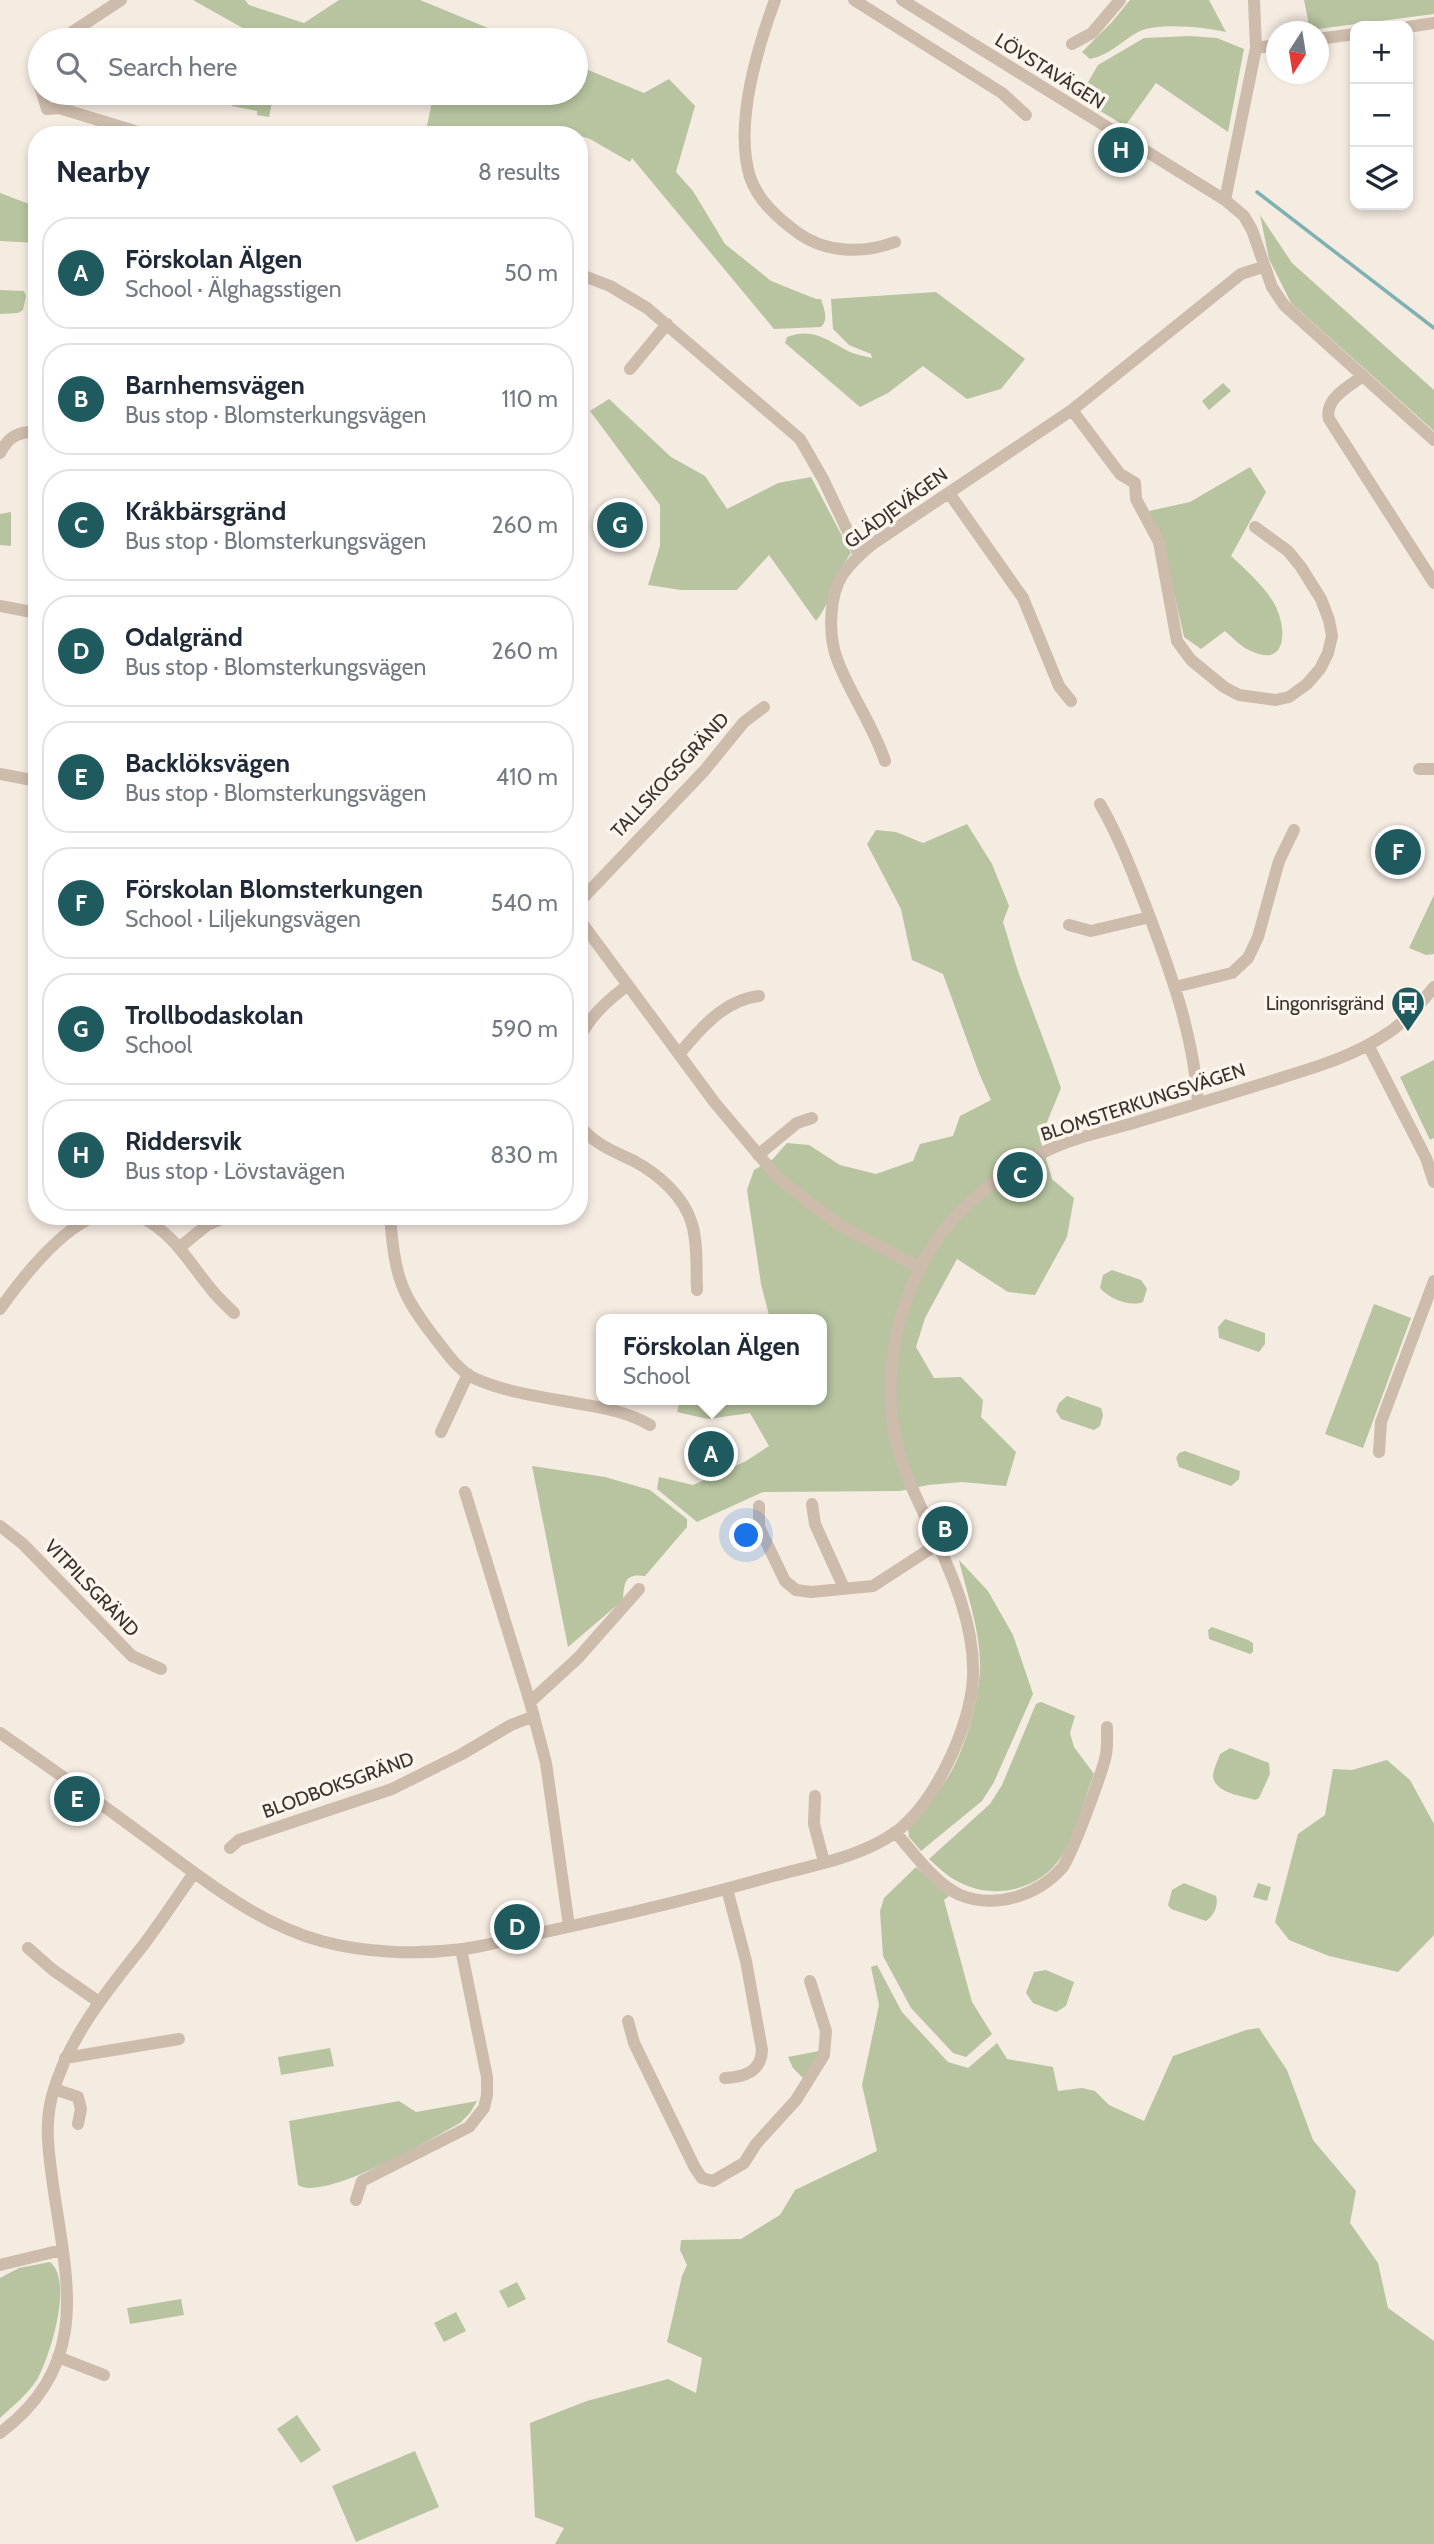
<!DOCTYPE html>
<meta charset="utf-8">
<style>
:root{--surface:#fff;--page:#f2f2f3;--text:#1f2937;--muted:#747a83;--line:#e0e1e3;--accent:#1f5a5e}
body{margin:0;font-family:Cabin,sans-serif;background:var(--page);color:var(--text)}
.controls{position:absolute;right:21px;top:21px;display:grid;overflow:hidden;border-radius:14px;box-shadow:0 4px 10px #0003}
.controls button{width:63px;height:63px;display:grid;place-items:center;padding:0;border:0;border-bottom:2px solid var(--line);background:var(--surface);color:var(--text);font:35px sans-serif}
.compass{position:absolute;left:1266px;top:21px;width:63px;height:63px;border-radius:50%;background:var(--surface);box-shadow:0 4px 10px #0003;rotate:192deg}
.you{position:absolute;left:747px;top:1536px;width:24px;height:24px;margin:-18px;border:5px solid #fff;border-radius:50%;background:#1a73e8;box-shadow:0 0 0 10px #1a73e833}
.badge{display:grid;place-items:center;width:46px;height:46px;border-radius:50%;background:var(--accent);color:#fff;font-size:23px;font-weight:700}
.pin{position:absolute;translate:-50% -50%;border:4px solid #fff;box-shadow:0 2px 7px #0006}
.popup{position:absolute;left:596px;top:1314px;width:231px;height:91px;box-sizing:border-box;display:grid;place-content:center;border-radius:14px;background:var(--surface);filter:drop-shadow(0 2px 5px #0005);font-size:23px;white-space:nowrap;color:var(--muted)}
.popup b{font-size:26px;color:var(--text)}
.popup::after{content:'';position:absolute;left:50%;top:100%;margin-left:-14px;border:14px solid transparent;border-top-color:var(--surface)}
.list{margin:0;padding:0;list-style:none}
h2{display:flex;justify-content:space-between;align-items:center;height:91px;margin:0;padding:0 28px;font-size:30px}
h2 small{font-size:23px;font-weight:400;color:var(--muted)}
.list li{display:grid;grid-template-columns:46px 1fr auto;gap:21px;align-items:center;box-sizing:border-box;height:112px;margin:0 14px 14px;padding:0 14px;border:2px solid var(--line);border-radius:28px}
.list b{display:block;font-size:26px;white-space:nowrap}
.list p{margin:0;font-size:23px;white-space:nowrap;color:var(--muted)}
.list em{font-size:23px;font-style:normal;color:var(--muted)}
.icon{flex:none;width:38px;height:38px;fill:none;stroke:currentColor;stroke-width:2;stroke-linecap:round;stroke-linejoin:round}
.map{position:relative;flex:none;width:1434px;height:2544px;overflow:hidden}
.search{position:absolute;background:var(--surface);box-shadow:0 4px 10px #0003;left:28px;top:28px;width:560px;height:77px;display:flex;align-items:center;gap:18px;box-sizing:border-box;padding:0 24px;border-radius:38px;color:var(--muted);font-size:26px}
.panel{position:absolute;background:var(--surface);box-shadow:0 4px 10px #0003;left:28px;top:126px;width:560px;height:1099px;border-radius:28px}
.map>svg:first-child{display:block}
.green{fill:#b8c4a0}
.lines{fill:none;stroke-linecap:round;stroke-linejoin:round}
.stream{stroke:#7fb0b2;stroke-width:3.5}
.street{stroke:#cdbbac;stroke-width:12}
.labels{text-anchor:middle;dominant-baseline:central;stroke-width:7;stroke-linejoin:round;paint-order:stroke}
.street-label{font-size:19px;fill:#3b302b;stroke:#fbf5ee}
.poi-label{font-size:19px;fill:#3b302b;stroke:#fbf5ee;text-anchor:end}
</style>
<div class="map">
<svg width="1434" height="2544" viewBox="0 0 1434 2544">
<rect width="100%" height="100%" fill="#f4ebe1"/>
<path class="green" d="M 193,0 L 245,0 L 249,5 L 304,23 L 339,0 L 420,0 L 517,40 L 264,40 Z
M 1130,0 L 1209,0 L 1226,32 C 1205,27 1157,22 1138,32 C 1122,41 1108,56 1090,59 L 1082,52 L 1112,22 Z
M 1304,0 L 1434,0 L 1434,14 L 1310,30 Z
M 1191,36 L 1217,38 L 1244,49 L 1228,132 L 1156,83 L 1125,126 L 1079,98 L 1098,65 L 1144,38 Z
M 576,65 L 644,93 L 669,79 L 695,106 L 676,172 L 693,191 L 725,244 L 771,281 L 816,299 L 821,299 C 824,309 829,319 821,327 L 774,329 L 632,158 L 630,162 L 590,139 L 550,126 L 546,135 L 425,135 L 433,97 L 419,93 L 576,93 Z
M 250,94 L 261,96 L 260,100 L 272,102 L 269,117 L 257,115 L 257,111 L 232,106 L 234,96 L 249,99 Z
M 0,193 L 37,207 L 37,243 L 0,241 Z
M 1260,215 L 1292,263 L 1434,390 L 1434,431 L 1291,303 L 1269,259 Z
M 0,290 L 24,291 L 26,296 L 23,310 L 18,313 L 0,314 Z
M 936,292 L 1025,359 L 1001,389 L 967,399 L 923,366 L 888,393 L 860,407 L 785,343 L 787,337 C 815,327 827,341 850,352 C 857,355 865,356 872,358 L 871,354 L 849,345 L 833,329 L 831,299 Z
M 1223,383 L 1231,391 L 1209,410 L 1202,401 Z
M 609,399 L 671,457 L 705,476 L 727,509 L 778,483 L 811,477 L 851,553 C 834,575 833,600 816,621 L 769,555 L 737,590 L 681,590 L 648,585 L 660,546 L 660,505 L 590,411 Z
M 1250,467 L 1266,492 L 1231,556 C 1245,569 1262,584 1272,600 C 1287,622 1290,670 1251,651 C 1241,647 1233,638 1225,631 L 1201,649 L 1184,637 L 1162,540 L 1149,511 L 1190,502 Z
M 11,512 L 11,546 L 0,545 L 0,514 Z
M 967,824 L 992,864 L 1009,906 L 1003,922 C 1010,943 1015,965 1023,985 C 1036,1020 1049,1053 1061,1088 L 1040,1139 L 1052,1179 L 1074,1198 L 1067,1237 L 1035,1295 L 1008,1292 L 957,1259 L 925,1318 L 916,1347 L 934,1378 L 961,1377 L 983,1400 L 981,1417 L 1016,1452 L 1006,1486 L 962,1482 L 928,1485 L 900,1491 L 763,1492 L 697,1522 L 657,1489 L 659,1477 L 693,1485 L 746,1461 L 769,1446 L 750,1413 L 708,1419 L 677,1412 L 680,1400 L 821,1400 L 821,1319 L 770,1319 L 761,1284 L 747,1190 L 754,1170 L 773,1159 L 787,1143 L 809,1145 L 840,1165 L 876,1174 L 913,1161 L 920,1144 L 953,1136 L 960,1116 L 991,1100 L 979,1073 L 943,974 L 912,960 L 901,909 L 867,844 L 876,830 L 896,832 L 923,843 Z
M 1434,895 L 1434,954 L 1426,955 L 1409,948 Z
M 1434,1060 L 1434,1138 L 1430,1140 L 1400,1077 Z
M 1112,1270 L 1141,1280 L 1147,1289 L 1143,1302 C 1129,1307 1110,1299 1100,1288 L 1103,1275 Z
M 1374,1304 L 1411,1318 L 1363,1448 L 1325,1434 Z
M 1225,1319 L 1265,1333 L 1265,1344 L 1259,1352 L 1219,1338 L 1218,1327 Z
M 1067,1396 L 1101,1408 L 1103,1415 L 1100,1426 L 1094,1430 L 1061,1419 L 1056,1411 L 1059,1403 Z
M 1185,1451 L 1240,1471 L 1239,1479 L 1231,1486 L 1179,1467 L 1176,1458 L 1179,1453 Z
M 532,1466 L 605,1477 L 650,1490 L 687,1519 L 687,1527 L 645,1576 C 625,1573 624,1582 623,1600 L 568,1647 Z
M 959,1560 L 988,1591 L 1013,1635 L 1033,1694 L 994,1782 L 982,1801 L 921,1851 L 909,1837 L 908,1828 C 922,1811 936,1796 948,1777 C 965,1750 980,1698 980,1665 C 980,1630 967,1594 959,1560 Z
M 1212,1627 L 1248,1640 L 1253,1643 L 1253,1652 L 1250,1654 L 1209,1639 L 1208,1630 Z
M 1041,1702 L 1075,1716 L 1070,1733 L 1074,1747 L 1094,1774 C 1084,1800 1077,1831 1063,1854 C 1042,1890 994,1901 959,1882 C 948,1877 938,1867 929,1859 L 990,1804 L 1002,1785 L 1036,1704 Z
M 1230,1748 L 1269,1763 L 1270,1774 L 1259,1798 L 1255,1800 C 1243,1796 1214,1793 1213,1776 C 1213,1770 1218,1760 1220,1754 Z
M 1387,1760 L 1410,1780 L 1434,1824 L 1434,1935 L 1398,1972 L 1329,1956 L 1289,1940 L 1275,1922 L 1298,1834 L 1325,1815 L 1333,1769 L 1352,1770 Z
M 916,1867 L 949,1896 L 944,1900 L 972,2002 L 992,2034 L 966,2057 L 953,2053 L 911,2008 L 883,1956 L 880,1911 L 884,1898 Z
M 1184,1883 L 1216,1896 C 1219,1905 1214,1916 1206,1921 L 1171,1909 L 1168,1905 L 1172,1890 Z
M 1258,1883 L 1271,1887 L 1267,1901 L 1253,1897 Z
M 877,1965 L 902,2012 L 948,2062 L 968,2068 L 997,2043 L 1007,2059 L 1053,2067 L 1058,2091 L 1082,2088 L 1095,2091 L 1109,2105 L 1144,2121 L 1173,2056 L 1246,2030 L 1259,2028 L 1287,2070 L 1313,2140 L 1356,2191 L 1350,2223 L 1378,2263 L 1388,2308 L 1434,2341 L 1434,2544 L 555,2544 L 564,2528 L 535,2517 L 530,2423 L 587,2401 L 668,2379 L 696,2393 L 702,2358 L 667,2342 L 682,2276 L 687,2265 L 680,2250 L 681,2240 L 741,2239 L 780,2215 L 795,2190 L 877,2151 L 862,2085 L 879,2005 L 871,1967 Z
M 1046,1970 L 1074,1982 L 1066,2006 L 1056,2012 L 1033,2003 L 1026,1993 L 1034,1972 Z
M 330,2048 L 334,2066 L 281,2075 L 278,2057 Z
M 819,2051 L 821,2055 L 803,2078 L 793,2068 L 788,2057 Z
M 399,2101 L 416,2112 L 477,2101 L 470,2113 L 460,2123 C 432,2139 324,2202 298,2185 L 289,2121 Z
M 50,2262 C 74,2281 50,2355 38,2378 C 29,2393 13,2406 0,2418 L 0,2278 L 19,2268 Z
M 517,2282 L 526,2299 L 508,2308 L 499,2291 Z
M 181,2299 L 184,2315 L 130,2324 L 127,2308 Z
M 456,2312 L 466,2331 L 444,2342 L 434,2323 Z
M 297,2415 L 321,2450 L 301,2463 L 277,2429 Z
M 415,2451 L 439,2507 L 356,2542 L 332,2486 Z"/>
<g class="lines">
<path class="stream" d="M 1257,192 L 1434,328"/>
<path class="street" d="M 775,0 C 757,49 734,125 750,177 C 758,201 779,219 798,233 C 826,253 863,254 895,242
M 854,0 L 1002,93 L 1026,115
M 902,0 L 1225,200 L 1244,216 L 1252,230 L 1272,287 L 1284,305 L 1434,440
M 1408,27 L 1434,23
M 1318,39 L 1355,34
M 60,40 L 121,0
M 1072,44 L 1092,33 L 1120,0
M 1256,48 L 1276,45
M 40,61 L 37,77 L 40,88
M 42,93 L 47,109 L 59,108 L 148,135
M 1225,200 L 1256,48 L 1254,0
M 579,274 L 610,286 L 647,308 L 800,439 L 823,479 L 859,555
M 630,369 L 667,324
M 1363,376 C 1348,387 1324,399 1329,419 L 1434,583
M 1072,410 L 1120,474 L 1135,483 L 1136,499 L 1159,542 L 1177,641 L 1191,660 L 1224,687 L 1239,695 L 1276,700 L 1289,697 L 1307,684 L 1320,669 L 1328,653 L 1332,636 L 1329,620 L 1321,599 L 1301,567 L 1288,551 L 1255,527
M 0,453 C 9,436 18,432 37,431
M 949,493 L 1023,598 L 1059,686 L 1071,701
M 0,606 L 37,613
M 885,761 C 873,725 850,694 837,659 C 828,635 829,595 843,574 C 852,562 862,552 874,543 L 1072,410 L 1241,274 L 1263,267
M 1419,769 L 1434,769
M 0,774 L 37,781
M 1100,804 C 1119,837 1132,871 1146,907 C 1170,970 1194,1035 1198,1103
M 37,846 L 35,857 L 37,870
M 579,902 L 704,771 L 744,722 L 764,707
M 579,919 L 715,1103 L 779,1179 L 839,1225 L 920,1268
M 1069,925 L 1091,931 L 1150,917
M 1175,987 L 1232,973 L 1248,958 L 1258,937 L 1279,861 L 1294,830
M 579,1039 C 590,1016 608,1000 628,985
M 1368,1045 L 1426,1158 L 1434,1182
M 679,1054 C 700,1029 724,1000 759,996
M 579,1125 C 594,1144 613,1151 634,1161 C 658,1174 684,1196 692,1224 C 698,1244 696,1268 697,1290
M 758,1155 L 797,1123 L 812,1118
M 139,1216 C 175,1234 187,1260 211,1289 C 218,1298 226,1305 234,1313
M 390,1216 C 395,1277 400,1294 438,1342 C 449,1356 460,1372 476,1379 C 503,1391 535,1396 564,1401 C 595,1407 622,1409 650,1425
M 180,1247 L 207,1225 L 230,1216
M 0,1309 C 22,1278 59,1231 95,1216
M 441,1432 L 468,1374
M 1379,1452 L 1381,1422 L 1434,1281
M 465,1492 L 530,1702 L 546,1763 L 569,1926
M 812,1504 L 815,1524 L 844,1588
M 759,1506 L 759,1527 L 785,1581 L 796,1590 L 811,1592 L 873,1586 L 930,1549 L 940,1546
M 0,1526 L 23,1544 L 132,1656 L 161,1669
M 530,1702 L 578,1658 L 639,1589
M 0,1733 C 48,1766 96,1800 143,1835 C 198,1875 253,1922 321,1941 C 365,1953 417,1955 463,1949 C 491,1945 520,1937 549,1931 C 624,1915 699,1897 773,1876 C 814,1865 861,1857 896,1832 C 934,1803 965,1736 972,1689 C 981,1618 936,1543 909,1481 C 874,1399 891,1302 943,1231 C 966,1200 1011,1168 1046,1151 C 1072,1138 1102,1132 1130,1124 C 1182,1108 1235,1093 1287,1076 C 1323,1065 1357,1054 1388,1033 C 1405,1022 1421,1003 1434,987
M 815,1796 L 814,1824 L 824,1862
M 895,1832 C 914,1853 934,1883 960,1895 C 995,1909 1037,1896 1062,1868 C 1072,1855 1100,1778 1105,1759 C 1108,1749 1107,1737 1107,1727
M 230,1848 L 239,1840 L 392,1789 L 462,1754 L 511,1725 L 534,1716
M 28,1948 L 53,1970 L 99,2002
M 628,2021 L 634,2043 L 695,2168 L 702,2178 L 713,2181 L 744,2163 L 756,2144 L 796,2100 L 824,2055 L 826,2031 L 810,1981
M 65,2058 L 179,2039
M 725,2078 C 744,2077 761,2072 762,2050 L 746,1961 L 727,1889
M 54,2089 L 78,2097 L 81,2109 L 78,2124
M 356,2200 L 362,2181 L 469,2127 L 484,2108 L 487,2095 L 487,2077 L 461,1949
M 0,2265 L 62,2250
M 58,2357 L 104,2375
M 0,2433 C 92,2364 67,2282 53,2185 C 49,2155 44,2126 52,2096 C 68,2037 108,1990 145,1943 C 162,1920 178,1896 194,1873"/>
</g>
<defs>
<g id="bus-pin" transform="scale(1.75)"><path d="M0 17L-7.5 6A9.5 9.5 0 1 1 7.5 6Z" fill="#1f5a5e" stroke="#fbf5ee"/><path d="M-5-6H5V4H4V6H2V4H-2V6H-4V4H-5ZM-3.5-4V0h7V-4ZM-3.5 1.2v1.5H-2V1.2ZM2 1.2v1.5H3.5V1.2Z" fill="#fff"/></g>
</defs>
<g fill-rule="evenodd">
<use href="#bus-pin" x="1408" y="1003"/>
</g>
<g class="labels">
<g class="street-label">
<text transform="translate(1050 71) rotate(32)">LÖVSTAVÄGEN</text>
<text transform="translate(896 508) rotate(-36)">GLÄDJEVÄGEN</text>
<text transform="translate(670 775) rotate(-47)">TALLSKOGSGRÄND</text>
<text transform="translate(1143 1102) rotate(-18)">BLOMSTERKUNGSVÄGEN</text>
<text transform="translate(92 1588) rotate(46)">VITPILSGRÄND</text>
<text transform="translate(338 1785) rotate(-20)">BLODBOKSGRÄND</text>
</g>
<g class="poi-label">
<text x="1384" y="1003">Lingonrisgränd</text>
</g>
</g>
</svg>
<div class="controls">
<button>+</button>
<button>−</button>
<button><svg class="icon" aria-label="layers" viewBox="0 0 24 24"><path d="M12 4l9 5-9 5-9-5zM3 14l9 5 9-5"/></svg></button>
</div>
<svg class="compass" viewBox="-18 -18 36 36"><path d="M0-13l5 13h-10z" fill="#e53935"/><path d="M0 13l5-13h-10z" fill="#747a83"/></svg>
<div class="you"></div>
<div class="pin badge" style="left:711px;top:1454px">A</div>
<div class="popup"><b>Förskolan Älgen</b>School</div>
<div class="pin badge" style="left:945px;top:1529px">B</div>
<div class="pin badge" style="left:1020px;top:1175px">C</div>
<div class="pin badge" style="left:517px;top:1927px">D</div>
<div class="pin badge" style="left:77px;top:1799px">E</div>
<div class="pin badge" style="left:1398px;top:852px">F</div>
<div class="pin badge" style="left:620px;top:525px">G</div>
<div class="pin badge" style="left:1121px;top:150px">H</div>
<div class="search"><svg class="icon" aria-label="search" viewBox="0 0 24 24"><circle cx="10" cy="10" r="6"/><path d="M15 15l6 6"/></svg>Search here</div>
<section class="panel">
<h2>Nearby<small>8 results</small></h2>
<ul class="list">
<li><span class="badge">A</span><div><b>Förskolan Älgen</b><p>School · Älghagsstigen</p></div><em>50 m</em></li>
<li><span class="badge">B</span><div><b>Barnhemsvägen</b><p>Bus stop · Blomsterkungsvägen</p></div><em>110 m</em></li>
<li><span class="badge">C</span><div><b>Kråkbärsgränd</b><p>Bus stop · Blomsterkungsvägen</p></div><em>260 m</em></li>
<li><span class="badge">D</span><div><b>Odalgränd</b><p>Bus stop · Blomsterkungsvägen</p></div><em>260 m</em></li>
<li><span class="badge">E</span><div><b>Backlöksvägen</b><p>Bus stop · Blomsterkungsvägen</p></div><em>410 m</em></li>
<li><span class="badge">F</span><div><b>Förskolan Blomsterkungen</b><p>School · Liljekungsvägen</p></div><em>540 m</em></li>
<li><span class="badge">G</span><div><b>Trollbodaskolan</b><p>School</p></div><em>590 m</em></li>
<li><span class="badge">H</span><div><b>Riddersvik</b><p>Bus stop · Lövstavägen</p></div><em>830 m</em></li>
</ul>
</section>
</div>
